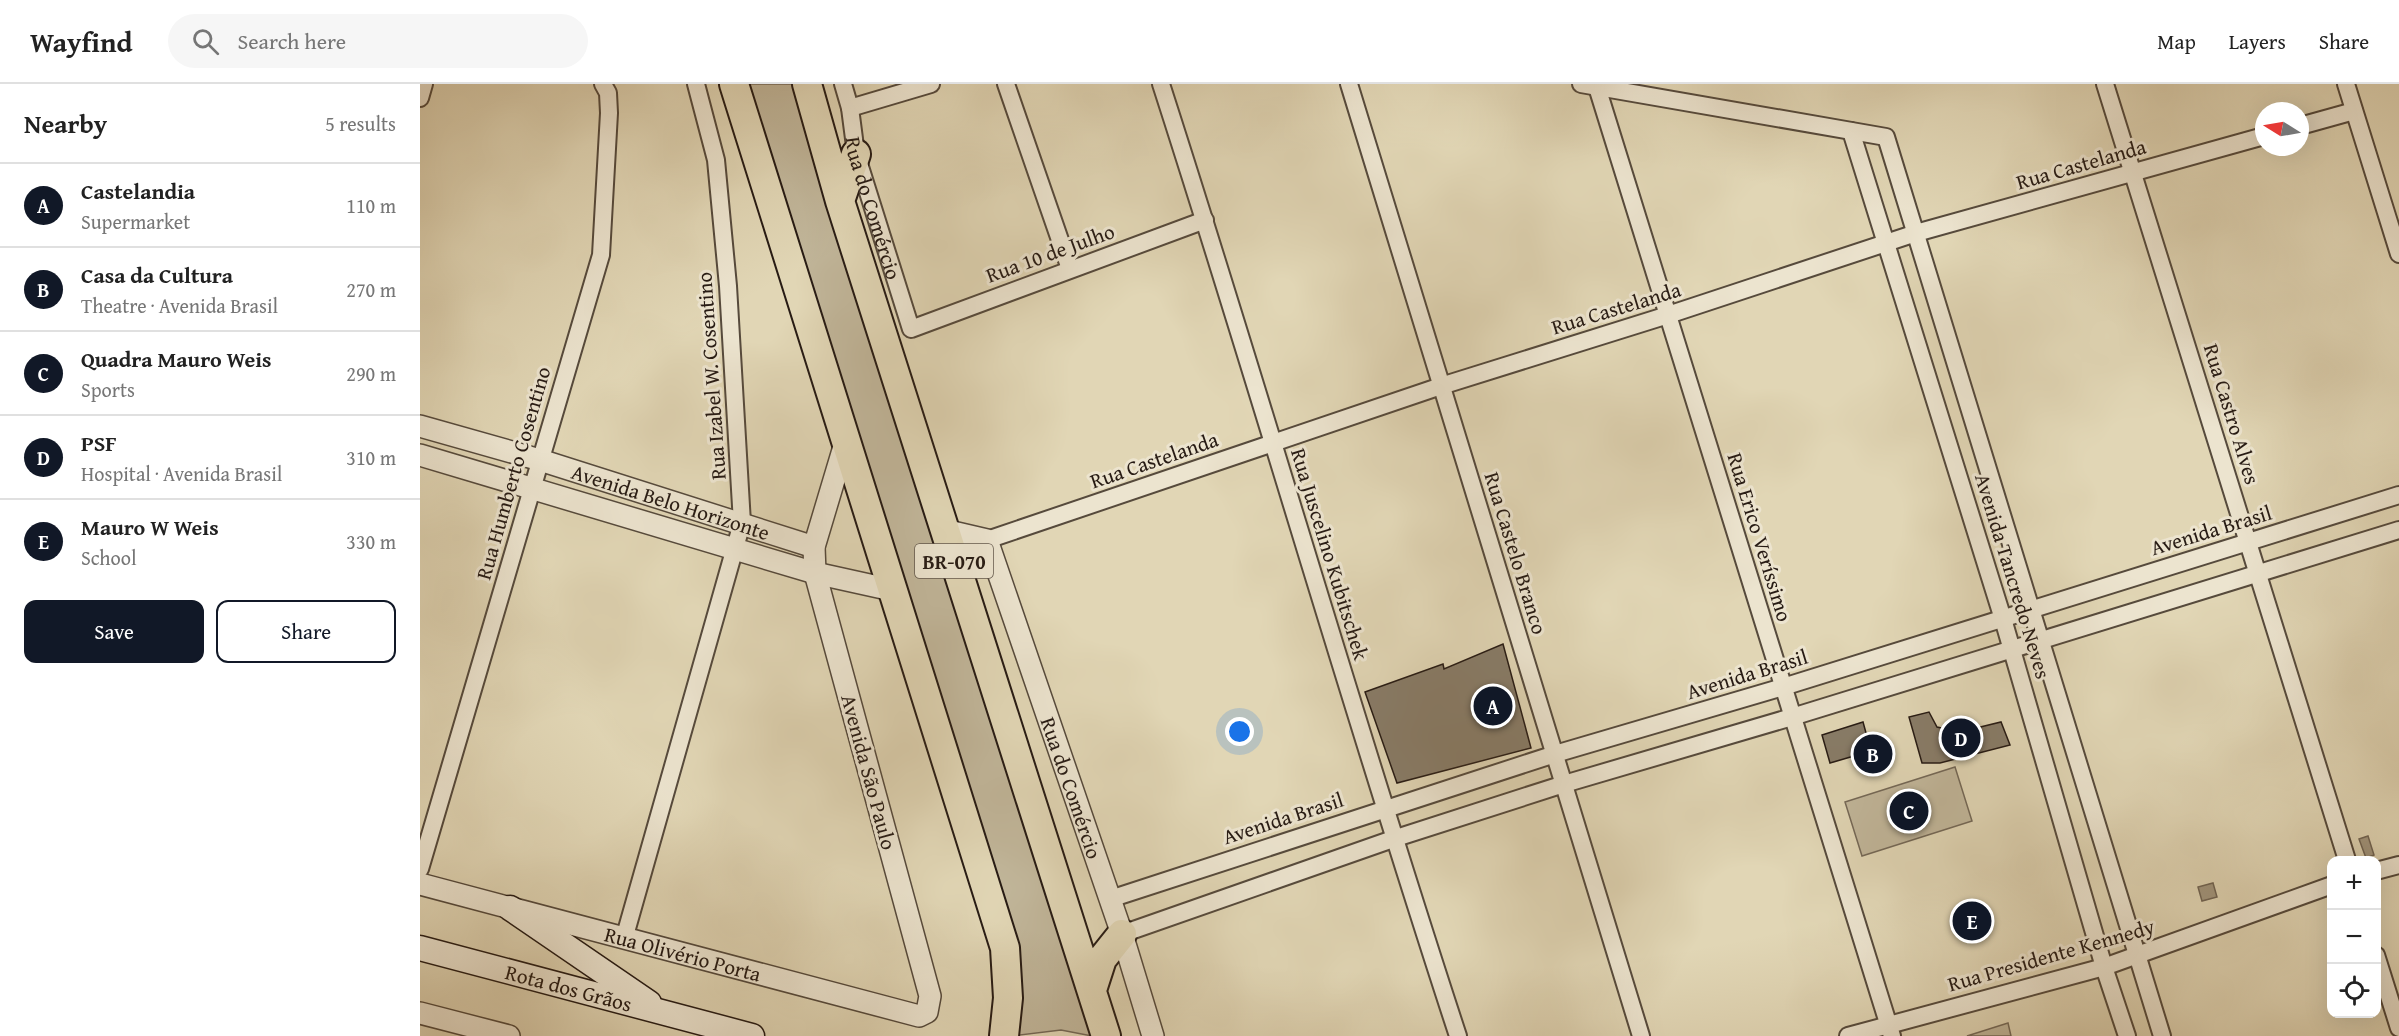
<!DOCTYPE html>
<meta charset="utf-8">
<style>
:root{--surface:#fff;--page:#f6f6f6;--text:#222;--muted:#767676;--line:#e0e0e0;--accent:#111827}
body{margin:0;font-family:"Gentium Book Plus",serif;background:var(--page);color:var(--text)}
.controls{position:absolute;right:18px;bottom:18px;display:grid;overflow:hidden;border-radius:12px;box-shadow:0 6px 24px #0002}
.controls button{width:54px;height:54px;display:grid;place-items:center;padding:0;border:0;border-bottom:2px solid var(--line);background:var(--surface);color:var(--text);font:30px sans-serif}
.compass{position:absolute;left:1835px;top:18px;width:54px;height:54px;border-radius:50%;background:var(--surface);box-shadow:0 6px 24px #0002;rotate:281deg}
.you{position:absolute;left:820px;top:648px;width:21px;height:21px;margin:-15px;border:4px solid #fff;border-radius:50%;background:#1a73e8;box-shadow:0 0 0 9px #1a73e833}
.badge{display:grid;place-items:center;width:39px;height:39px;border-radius:50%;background:var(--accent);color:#fff;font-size:20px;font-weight:700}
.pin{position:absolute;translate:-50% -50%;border:3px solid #fff;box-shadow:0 2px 6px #0006}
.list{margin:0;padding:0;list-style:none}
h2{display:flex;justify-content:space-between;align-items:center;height:78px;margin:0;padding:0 24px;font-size:26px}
h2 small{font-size:20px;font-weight:400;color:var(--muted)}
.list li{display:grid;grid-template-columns:39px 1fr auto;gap:18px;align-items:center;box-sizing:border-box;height:84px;padding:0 24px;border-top:2px solid var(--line)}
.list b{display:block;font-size:22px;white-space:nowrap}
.list p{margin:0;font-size:20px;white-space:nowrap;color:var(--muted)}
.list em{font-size:20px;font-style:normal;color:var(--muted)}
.actions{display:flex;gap:12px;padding:18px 24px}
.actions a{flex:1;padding:14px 0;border:2px solid var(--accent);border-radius:12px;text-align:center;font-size:21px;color:var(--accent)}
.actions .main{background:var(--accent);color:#fff}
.icon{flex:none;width:33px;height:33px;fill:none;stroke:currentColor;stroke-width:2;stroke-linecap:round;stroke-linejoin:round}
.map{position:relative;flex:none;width:1979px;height:952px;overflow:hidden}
header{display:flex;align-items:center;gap:36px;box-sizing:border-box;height:84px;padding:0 30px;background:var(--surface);border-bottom:2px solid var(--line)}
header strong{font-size:28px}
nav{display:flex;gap:33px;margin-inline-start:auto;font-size:21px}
.search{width:420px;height:54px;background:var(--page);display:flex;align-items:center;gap:15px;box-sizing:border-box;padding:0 21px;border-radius:33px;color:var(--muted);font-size:22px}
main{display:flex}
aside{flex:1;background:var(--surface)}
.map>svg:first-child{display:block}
.green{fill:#c1b69a;stroke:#746857;stroke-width:1.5}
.water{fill:#a2967e;stroke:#716554;stroke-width:1.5}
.building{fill:#887c68;stroke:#271b14;stroke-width:1.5}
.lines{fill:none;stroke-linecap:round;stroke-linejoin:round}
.minor-casing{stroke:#564a3c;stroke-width:20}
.tertiary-casing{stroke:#564a3c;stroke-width:24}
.secondary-casing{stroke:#271b14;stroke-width:27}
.trunk-casing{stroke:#271b14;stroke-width:32}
.minor{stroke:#ece4cf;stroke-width:16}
.tertiary{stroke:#ece4cf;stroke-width:21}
.secondary{stroke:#ece4cf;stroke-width:24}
.trunk{stroke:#e1d6b5;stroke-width:28}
.labels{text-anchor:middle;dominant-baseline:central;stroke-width:6;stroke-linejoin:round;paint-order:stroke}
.shield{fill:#ece4cf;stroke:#62574c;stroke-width:1.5}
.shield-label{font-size:20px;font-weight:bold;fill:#271b14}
.street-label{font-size:21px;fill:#271b14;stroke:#ece4cf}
</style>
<header>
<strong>Wayfind</strong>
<div class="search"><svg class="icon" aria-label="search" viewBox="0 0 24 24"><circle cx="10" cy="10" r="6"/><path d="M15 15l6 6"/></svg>Search here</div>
<nav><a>Map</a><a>Layers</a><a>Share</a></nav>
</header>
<main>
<aside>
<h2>Nearby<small>5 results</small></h2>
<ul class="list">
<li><span class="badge">A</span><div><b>Castelandia</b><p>Supermarket</p></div><em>110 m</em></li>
<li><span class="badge">B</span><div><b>Casa da Cultura</b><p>Theatre · Avenida Brasil</p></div><em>270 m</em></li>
<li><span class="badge">C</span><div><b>Quadra Mauro Weis</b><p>Sports</p></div><em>290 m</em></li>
<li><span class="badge">D</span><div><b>PSF</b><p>Hospital · Avenida Brasil</p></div><em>310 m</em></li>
<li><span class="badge">E</span><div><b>Mauro W Weis</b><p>School</p></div><em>330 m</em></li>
</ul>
<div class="actions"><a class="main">Save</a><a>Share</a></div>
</aside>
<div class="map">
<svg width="1979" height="952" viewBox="0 0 1979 952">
<rect width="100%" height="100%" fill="#e1d6b5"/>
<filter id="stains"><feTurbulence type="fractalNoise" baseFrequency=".00333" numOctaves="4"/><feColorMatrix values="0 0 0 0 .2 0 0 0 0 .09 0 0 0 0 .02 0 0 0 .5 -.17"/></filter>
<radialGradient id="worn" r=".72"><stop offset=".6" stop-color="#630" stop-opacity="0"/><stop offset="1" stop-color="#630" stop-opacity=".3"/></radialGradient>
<path class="green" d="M 326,0 L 373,0 L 523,486 L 672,952 L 641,946 L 591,952 C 602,913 604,902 595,863 Z
M 1535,683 L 1552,737 L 1442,772 L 1425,718 Z
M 1588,939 L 1591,952 L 1547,952 Z"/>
<path class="water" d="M 1948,752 L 1954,771 L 1946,774 L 1939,755 Z
M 1793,799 L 1797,813 L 1782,817 L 1778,803 Z"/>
<path class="building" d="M 1083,560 L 1111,664 L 977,699 L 945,608 L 1023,580 L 1024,585 Z
M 1509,628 L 1517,643 L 1540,648 L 1581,638 L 1590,661 L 1520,679 L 1502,679 L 1489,633 Z
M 1443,638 L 1451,667 L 1410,679 L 1402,651 Z"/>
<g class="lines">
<g class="minor-casing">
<g id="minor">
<path id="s1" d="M 423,0 L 430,24 L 436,70 L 491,245 L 785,136"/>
<path d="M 586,0 L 650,185"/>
<path d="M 741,0 C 843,316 934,636 1038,952"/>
<path d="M 929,0 L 1221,952"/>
<path d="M 1161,0 L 1466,53 L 1742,952"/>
<path d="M 1685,0 L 1927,776"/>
<path d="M 1926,0 L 1979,170"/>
<path d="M 1177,3 L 1472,952"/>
<path d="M 0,14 L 4,0"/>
<path d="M 430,24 L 511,0"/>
<path d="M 1880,42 L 1934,27"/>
<path d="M 1431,47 L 1583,535 L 1684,883 L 1707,952"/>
<path d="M 567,456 L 1021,302 L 1248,231 L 1496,149 L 1844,52"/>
<path d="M 0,785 L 181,171 L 189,29 L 188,9 L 183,0"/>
<path d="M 1956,787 L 1979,781"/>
<path d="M 690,815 L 1135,670 L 1363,603 L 1979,411"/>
<path d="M 702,850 L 973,755 L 1144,700 L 1372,633 L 1979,446"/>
<path d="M 204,855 L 322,439 L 308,202 L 296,76 L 276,0"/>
<path d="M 1956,871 L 1979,944"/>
<path d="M 1428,952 L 1684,883 L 1912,801"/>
</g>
</g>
<g class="tertiary-casing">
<g id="tertiary">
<path id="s2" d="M 0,342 L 120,376 L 394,463"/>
<path d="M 0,371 L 395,489 L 472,506"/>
<path id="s3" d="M 524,446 L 567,456 L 702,850 L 733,952"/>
<path id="s4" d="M 0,800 L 499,932 L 507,928 L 510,912 L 395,489 L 394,463 L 426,356"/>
<path d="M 0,929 L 89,952"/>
</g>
</g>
<g class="secondary-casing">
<g id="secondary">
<path d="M 90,824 L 229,919"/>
<path id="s5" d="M 0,864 L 332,952"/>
</g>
</g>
<g class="trunk-casing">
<path id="trunk" d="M 314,0 L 585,864 L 588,914 L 584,952
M 387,0 L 420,117 L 686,952
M 420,117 L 436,70
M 672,906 L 682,875 L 702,850"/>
</g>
<use href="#minor" class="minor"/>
<use href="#tertiary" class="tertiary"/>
<use href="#secondary" class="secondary"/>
<use href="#trunk" class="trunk"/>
</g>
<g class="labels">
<rect class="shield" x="495" y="460" width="78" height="34" rx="4.5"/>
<g class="shield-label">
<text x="534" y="477">BR-070</text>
</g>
<g class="street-label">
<text transform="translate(1661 80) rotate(-16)">Rua Castelanda</text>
<text stroke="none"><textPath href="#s1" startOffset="128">Rua do Comércio</textPath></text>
<text transform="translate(630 169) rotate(-20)">Rua 10 de Julho</text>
<text transform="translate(1196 224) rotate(-17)">Rua Castelanda</text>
<text transform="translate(291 292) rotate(-94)">Rua Izabel W. Cosentino</text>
<text transform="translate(1812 330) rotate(73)">Rua Castro Alves</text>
<text transform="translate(734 376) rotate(-19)">Rua Castelanda</text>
<text transform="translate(93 389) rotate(-74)">Rua Humberto Cosentino</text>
<text stroke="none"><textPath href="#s2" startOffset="262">Avenida Belo Horizonte</textPath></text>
<text transform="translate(1791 446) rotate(-17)">Avenida Brasil</text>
<text transform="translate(1340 453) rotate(73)">Rua Erico Veríssimo</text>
<text transform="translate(1096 469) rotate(73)">Rua Castelo Branco</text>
<text transform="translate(910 470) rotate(73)">Rua Juscelino Kubitschek</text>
<text transform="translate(1593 492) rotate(73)">Avenida Tancredo Neves</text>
<text transform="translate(1327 590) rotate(-17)">Avenida Brasil</text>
<text transform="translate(449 688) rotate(75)">Avenida São Paulo</text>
<text stroke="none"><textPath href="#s3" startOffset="306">Rua do Comércio</textPath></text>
<text transform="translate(863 734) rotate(-18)">Avenida Brasil</text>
<text stroke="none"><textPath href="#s4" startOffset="272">Rua Olivério Porta</textPath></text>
<text transform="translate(1631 871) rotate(-16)">Rua Presidente Kennedy</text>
<text stroke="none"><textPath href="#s5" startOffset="154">Rota dos Grãos</textPath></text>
</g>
</g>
<rect width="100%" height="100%" filter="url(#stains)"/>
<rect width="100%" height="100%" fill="url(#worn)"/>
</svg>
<div class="controls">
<button>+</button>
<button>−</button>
<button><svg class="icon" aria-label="locate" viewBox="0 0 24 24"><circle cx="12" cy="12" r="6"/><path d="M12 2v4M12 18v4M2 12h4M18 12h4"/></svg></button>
</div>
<svg class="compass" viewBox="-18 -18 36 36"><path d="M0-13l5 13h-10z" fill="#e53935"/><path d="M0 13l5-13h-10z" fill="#767676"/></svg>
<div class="you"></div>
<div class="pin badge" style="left:1073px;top:622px">A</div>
<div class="pin badge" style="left:1453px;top:670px">B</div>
<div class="pin badge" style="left:1489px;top:727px">C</div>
<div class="pin badge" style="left:1541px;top:654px">D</div>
<div class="pin badge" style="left:1552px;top:837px">E</div>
</div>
</main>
